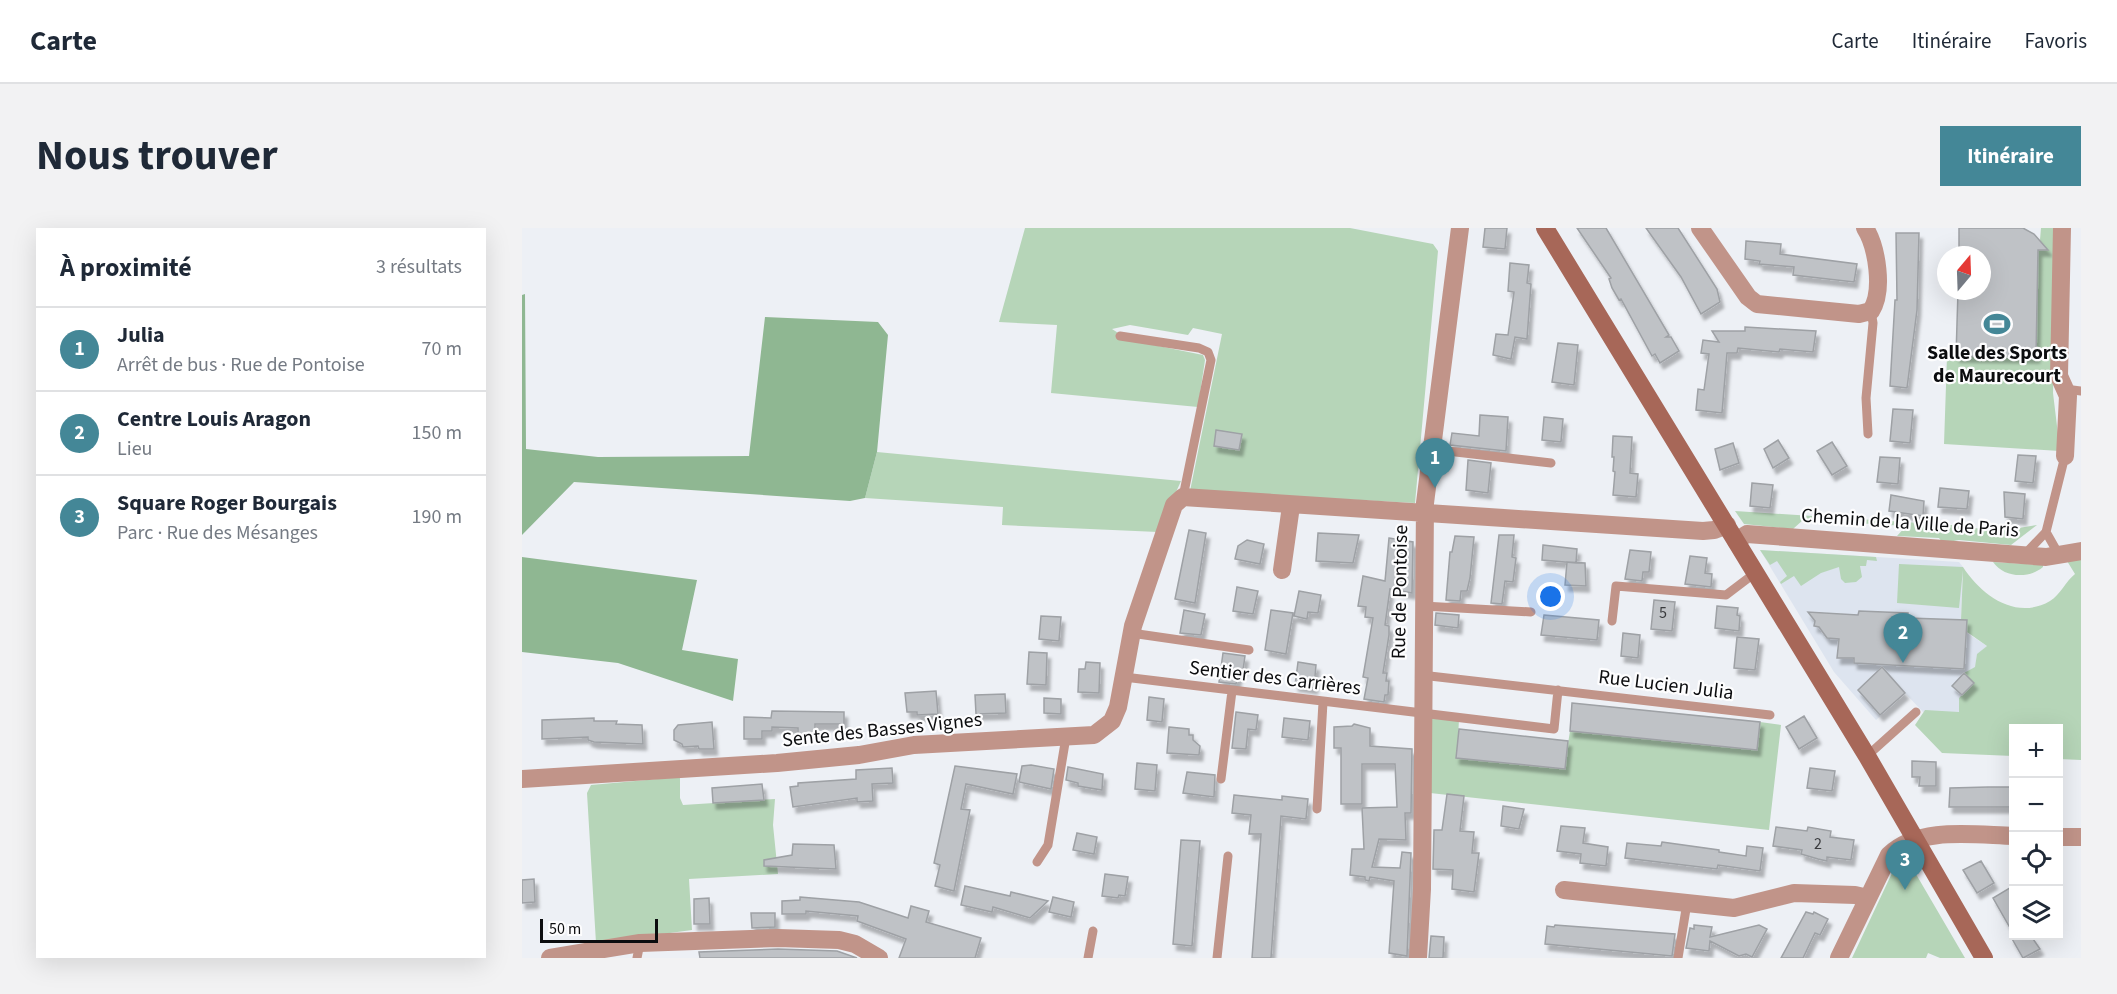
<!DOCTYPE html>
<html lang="fr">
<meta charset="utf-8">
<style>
:root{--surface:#fff;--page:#f2f2f3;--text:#1f2937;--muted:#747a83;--line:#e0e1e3;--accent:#448797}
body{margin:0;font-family:"Source Sans 3",sans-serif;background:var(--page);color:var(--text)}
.controls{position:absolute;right:18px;bottom:18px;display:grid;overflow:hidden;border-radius:0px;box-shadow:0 6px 24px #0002}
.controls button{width:54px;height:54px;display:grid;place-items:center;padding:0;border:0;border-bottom:2px solid var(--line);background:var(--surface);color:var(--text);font:30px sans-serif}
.compass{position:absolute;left:1415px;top:18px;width:54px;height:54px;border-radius:50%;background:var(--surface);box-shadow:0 6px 24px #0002;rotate:19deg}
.scale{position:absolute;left:18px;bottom:15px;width:118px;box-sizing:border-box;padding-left:6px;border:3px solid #0c0d0f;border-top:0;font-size:16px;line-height:21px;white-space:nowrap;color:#0c0d0f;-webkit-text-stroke:4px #fdfdfe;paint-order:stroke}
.you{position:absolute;left:1029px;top:369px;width:21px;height:21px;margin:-15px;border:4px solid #fff;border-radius:50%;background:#1a73e8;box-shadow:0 0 0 9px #1a73e833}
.badge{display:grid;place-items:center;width:39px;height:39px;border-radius:50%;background:var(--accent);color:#fff;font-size:20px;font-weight:700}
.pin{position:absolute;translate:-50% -50px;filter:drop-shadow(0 2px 3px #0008)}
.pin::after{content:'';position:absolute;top:32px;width:21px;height:18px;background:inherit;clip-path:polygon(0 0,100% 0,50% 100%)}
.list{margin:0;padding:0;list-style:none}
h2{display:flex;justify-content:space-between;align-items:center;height:78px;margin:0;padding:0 24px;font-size:26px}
h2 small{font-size:20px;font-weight:400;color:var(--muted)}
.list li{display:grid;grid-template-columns:39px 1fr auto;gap:18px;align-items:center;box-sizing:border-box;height:84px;padding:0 24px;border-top:2px solid var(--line)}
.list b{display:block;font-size:22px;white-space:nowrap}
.list p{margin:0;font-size:20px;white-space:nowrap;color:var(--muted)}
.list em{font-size:20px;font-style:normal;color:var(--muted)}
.icon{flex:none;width:33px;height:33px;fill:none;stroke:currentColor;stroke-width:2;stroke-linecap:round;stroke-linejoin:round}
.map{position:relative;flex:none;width:1559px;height:730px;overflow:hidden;border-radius:0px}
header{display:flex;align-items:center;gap:36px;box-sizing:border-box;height:84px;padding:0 30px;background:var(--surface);border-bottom:2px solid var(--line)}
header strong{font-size:28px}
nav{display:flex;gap:33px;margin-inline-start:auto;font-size:21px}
.intro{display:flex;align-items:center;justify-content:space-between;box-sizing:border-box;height:144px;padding:0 36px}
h1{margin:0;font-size:42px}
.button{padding:15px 27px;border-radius:0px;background:var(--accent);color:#fff;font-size:21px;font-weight:700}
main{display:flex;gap:36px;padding:0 36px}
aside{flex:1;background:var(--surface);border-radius:0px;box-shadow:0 6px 24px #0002}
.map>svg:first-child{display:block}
.built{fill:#dde4ef}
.green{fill:#b6d5b8}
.forest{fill:#8fb792}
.building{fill:#bfc2c6;stroke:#9ea1a5;stroke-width:1.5;filter:url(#shadow)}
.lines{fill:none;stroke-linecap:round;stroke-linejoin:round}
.lane{stroke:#c19489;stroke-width:9}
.street{stroke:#c19489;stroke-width:18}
.secondary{stroke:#a76758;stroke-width:18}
.labels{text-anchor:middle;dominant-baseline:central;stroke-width:4.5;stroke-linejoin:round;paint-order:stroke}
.number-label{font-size:16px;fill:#393a3d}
.poi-label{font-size:20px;font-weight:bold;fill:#0c0d0f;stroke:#fdfdfe}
.street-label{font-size:20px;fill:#0c0d0f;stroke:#fdfdfe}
</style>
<header>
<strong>Carte</strong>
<nav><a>Carte</a><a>Itinéraire</a><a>Favoris</a></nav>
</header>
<div class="intro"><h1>Nous trouver</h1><a class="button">Itinéraire</a></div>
<main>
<aside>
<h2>À proximité<small>3 résultats</small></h2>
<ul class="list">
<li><span class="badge">1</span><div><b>Julia</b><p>Arrêt de bus · Rue de Pontoise</p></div><em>70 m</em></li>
<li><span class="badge">2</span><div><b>Centre Louis Aragon</b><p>Lieu</p></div><em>150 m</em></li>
<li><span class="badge">3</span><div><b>Square Roger Bourgais</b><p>Parc · Rue des Mésanges</p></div><em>190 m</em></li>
</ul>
</aside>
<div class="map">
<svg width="1559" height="730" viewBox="0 0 1559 730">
<defs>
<filter id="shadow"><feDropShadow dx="3.5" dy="6" stdDeviation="1.5" flood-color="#0004"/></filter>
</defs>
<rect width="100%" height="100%" fill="#edf0f5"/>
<path class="built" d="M 1238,322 L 1437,334 L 1441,339 L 1439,392 L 1445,392 L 1445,405 L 1465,418 L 1455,427 L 1452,455 L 1437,484 L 1401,484 L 1383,465 L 1354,492 L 1312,444 Z"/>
<path class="green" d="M 503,0 L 828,0 L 911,16 L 916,23 L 893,275 L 668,263 L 700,106 L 671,100 L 666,107 L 608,97 L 590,101 L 607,112 L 681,127 L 683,132 L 676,179 L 529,165 L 535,97 L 477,94 Z
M 1519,0 L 1535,0 L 1531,165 L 1538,223 L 1422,216 L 1425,128 L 1514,129 L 1516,22 L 1523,22 L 1518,12 Z
M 355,224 L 659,253 L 636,304 L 480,297 L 481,279 L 343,270 Z
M 1213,283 L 1444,298 L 1472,304 L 1515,297 L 1489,317 L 1437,312 L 1421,315 L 1417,310 L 1375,308 L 1384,298 L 1281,292 L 1271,301 L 1222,296 Z
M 1238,322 L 1354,329 L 1355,333 L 1345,332 L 1344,338 L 1338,338 L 1340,349 L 1334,354 L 1323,355 L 1319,351 L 1317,339 L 1299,345 L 1279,358 L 1272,348 L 1259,356 L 1258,354 L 1265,348 L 1255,333 L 1248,337 Z
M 1559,327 L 1559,532 L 1537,531 L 1536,500 L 1492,500 L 1491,528 L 1420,525 L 1393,497 L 1403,482 L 1437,484 L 1437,470 L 1452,455 L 1442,445 L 1453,439 L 1455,426 L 1465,418 L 1445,404 L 1445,393 L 1439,392 L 1441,342 L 1437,380 L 1375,375 L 1377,336 L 1441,339 C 1459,367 1494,393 1528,373 C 1538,367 1544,353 1553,346 L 1542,328 Z
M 1471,334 L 1521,337 L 1521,339 C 1507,351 1482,350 1471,334 Z
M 908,489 L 937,491 L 935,530 L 1042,541 L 1048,503 L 1234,522 L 1238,494 L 1259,497 L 1247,602 L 908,565 Z
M 158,549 L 158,570 L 161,577 L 253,571 L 251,597 L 256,646 L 167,651 L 170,702 L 74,715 L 65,565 L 69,557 Z
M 1383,636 L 1391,641 L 1443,730 L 1418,730 L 1406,725 L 1404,730 L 1330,730 L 1370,645 Z"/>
<path class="forest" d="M 3,66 L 4,221 L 76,229 L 227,228 L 243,89 L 356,94 L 366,107 L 355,224 L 343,270 L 328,273 L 52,254 L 0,307 L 0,67 Z
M 0,329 L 175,352 L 160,422 L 216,431 L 211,473 L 96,435 L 0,424 Z"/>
<path class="building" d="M 963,0 L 985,0 L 983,21 L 961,19 Z
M 1055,0 L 1084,0 L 1147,107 L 1144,109 L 1149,109 L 1157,123 L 1138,135 L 1133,126 L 1130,128 L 1099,71 L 1097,72 L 1090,60 L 1087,51 L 1089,50 Z
M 1124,0 L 1156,0 L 1195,61 L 1198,74 L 1179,86 L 1159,49 Z
M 1437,0 L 1501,0 L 1512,6 L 1526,22 L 1516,22 L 1514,129 L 1434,128 L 1436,63 L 1460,63 L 1460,27 L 1437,27 Z
M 1374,5 L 1397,5 L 1395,82 L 1385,160 L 1368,158 L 1373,72 L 1375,72 Z
M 1224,13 L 1259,16 L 1258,26 L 1335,36 L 1332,54 L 1271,47 L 1272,39 L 1237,36 L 1238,33 L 1223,31 Z
M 988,35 L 1007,37 L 1005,55 L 1009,56 L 1005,111 L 993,109 L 989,131 L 971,127 L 974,106 L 986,107 L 992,64 L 986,63 Z
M 1223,99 L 1294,103 L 1291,124 L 1258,121 L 1257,124 L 1216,120 L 1215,125 L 1205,125 L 1200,185 L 1174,182 L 1176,161 L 1182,162 L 1187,126 L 1179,125 L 1181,112 L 1197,114 L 1190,103 L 1223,103 Z
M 1036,115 L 1056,117 L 1052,157 L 1030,154 Z
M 1371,181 L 1391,182 L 1388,215 L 1368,213 Z
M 958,187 L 986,189 L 984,223 L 928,217 L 930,205 L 957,208 Z
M 1022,189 L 1041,191 L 1039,214 L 1020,212 Z
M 694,202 L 720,206 L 717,222 L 692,218 Z
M 1091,208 L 1110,209 L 1108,245 L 1116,246 L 1114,269 L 1091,267 L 1093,244 L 1091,243 L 1092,229 L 1090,229 Z
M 1256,212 L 1267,230 L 1251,240 L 1242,221 Z
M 1310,214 L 1325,238 L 1310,247 L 1295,223 Z
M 1211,215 L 1217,235 L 1198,242 L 1193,221 Z
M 1496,227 L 1514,228 L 1511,255 L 1493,253 Z
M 1358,229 L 1378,230 L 1376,256 L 1355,254 Z
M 946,232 L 969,235 L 966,265 L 944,262 Z
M 1230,255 L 1251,257 L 1248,280 L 1228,278 Z
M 1418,260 L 1447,263 L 1445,281 L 1416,279 Z
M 1482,264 L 1503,266 L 1501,291 L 1483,289 Z
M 1369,267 L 1402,273 L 1401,288 L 1367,283 Z
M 667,302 L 684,305 L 673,375 L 653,371 Z
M 796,305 L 837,307 L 831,335 L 794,333 Z
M 977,307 L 992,307 L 990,329 L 994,330 L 991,354 L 983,353 L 980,376 L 969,375 Z
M 933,308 L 952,309 L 948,350 L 945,363 L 939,363 L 938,373 L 924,372 L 928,324 L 930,324 Z
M 867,310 L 891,314 L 890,365 L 868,361 L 863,397 L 867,398 L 867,407 L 861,445 L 865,445 L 864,453 L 867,453 L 866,467 L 863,467 L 862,474 L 842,471 L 846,450 L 841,449 L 851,390 L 843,389 L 844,379 L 836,378 L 841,348 L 863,353 Z
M 725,312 L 742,316 L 738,336 L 713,331 L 716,318 Z
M 1021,317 L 1055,321 L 1054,335 L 1020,332 Z
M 1108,322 L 1129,324 L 1127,344 L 1121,344 L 1120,353 L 1103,351 Z
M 1168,328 L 1185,330 L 1183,345 L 1190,346 L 1189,359 L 1163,356 Z
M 1045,334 L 1063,335 L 1064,358 L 1043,357 Z
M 715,359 L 736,363 L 731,386 L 711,383 Z
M 777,363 L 799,367 L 796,385 L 786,384 L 785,391 L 772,388 Z
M 1132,372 L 1153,374 L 1150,403 L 1129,401 Z
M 1195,378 L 1216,380 L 1215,387 L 1218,388 L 1217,403 L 1193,400 Z
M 662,382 L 683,386 L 679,407 L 658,405 Z
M 749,382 L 771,385 L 764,426 L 743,422 Z
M 1337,383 L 1386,385 L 1386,390 L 1445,392 L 1442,441 L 1332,435 L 1332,430 L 1315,430 L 1317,411 L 1305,410 L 1297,399 L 1292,398 L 1293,393 L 1286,384 L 1336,387 Z
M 914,385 L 937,387 L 936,400 L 913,397 Z
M 1022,387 L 1077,392 L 1075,412 L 1019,407 Z
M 519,388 L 539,389 L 537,413 L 517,411 Z
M 1101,405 L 1118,407 L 1116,430 L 1099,428 Z
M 1215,409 L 1237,411 L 1233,442 L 1212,440 Z
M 507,424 L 525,425 L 524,457 L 505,456 Z
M 701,425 L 723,428 L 721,442 L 718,441 L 714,456 L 697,454 Z
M 564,434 L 578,435 L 577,465 L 556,464 L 557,441 L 563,441 Z
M 776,434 L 794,437 L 792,460 L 773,457 Z
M 1360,439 L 1383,465 L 1358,487 L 1336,462 Z
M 1442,445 L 1452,455 L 1440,467 L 1430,458 Z
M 414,463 L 416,486 L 395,487 L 395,484 L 385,484 L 383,465 Z
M 483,466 L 484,485 L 454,486 L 453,467 Z
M 627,469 L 642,471 L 640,494 L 625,492 Z
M 522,470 L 539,471 L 539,486 L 522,485 Z
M 1050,475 L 1238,494 L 1235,522 L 1048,503 Z
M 250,483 L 322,484 L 322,496 L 293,496 L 293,507 L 276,507 L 276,500 L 250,499 L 250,503 L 240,503 L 240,511 L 222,511 L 222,489 L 249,490 Z
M 714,484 L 736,487 L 734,502 L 726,501 L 724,521 L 710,520 Z
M 1282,488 L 1295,510 L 1277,521 L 1264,499 Z
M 72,490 L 72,493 L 95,493 L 94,496 L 120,497 L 121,516 L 72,514 L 66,512 L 66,509 L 20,511 L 20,492 Z
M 762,490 L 788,493 L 786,512 L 760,509 Z
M 190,494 L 192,521 L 177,521 L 176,518 L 161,519 L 160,516 L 152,512 L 152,502 L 156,497 Z
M 832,496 L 848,500 L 848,518 L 890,521 L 889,585 L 883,585 L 884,612 L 857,611 L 850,639 L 878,640 L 880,624 L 889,625 L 885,728 L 867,725 L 872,653 L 848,649 L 847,653 L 843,652 L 843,649 L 828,647 L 830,621 L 842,621 L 840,580 L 875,579 L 873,536 L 840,536 L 840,576 L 819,576 L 819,520 L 812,520 L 812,499 L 830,498 Z
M 647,499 L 667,501 L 667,507 L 671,507 L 671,512 L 678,518 L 677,527 L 645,525 Z
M 937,501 L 1046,513 L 1043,541 L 934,530 Z
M 1390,533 L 1414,534 L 1414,558 L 1397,558 L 1398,549 L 1390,549 Z
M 615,535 L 635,537 L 633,563 L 613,561 Z
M 509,537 L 532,541 L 529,561 L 497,554 L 500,538 Z
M 433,538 L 495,546 L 491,566 L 444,556 L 439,581 L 448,582 L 432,663 L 413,658 L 418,637 L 412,635 Z
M 546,539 L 581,546 L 580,562 L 556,558 L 556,555 L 544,552 Z
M 370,540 L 371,555 L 350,556 L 351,573 L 335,574 L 335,570 L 271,579 L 268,559 L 276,558 L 276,555 L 334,551 L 334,542 Z
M 1288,540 L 1313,543 L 1310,563 L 1285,560 Z
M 665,544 L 693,547 L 692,569 L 661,565 Z
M 240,556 L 242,572 L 191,575 L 190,560 Z
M 1466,559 L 1491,559 L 1491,579 L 1427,579 L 1428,560 Z
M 925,566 L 942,568 L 938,603 L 952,604 L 950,625 L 957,625 L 952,664 L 930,661 L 931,642 L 911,641 L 912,602 L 920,602 Z
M 712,567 L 760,572 L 760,568 L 786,571 L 784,591 L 759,588 L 749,730 L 730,730 L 739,606 L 727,606 L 729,587 L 710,585 Z
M 981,578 L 1002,581 L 997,601 L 979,598 Z
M 1039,598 L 1063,600 L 1061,615 L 1086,619 L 1084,638 L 1058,635 L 1059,626 L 1035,623 Z
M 1254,599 L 1285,603 L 1286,599 L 1309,603 L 1308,609 L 1332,612 L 1329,632 L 1305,629 L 1305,633 L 1296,631 L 1279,626 L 1280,622 L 1251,618 Z
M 555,605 L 575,609 L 572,626 L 551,622 Z
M 659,612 L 678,613 L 670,718 L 651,716 Z
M 1140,614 L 1197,622 L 1197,624 L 1224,628 L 1225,618 L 1241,620 L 1238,643 L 1196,637 L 1195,641 L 1103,630 L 1105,615 L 1139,618 Z
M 271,616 L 312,617 L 314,641 L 242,638 L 242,632 L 270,627 Z
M 1459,633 L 1472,655 L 1455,665 L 1441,642 Z
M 583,646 L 606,649 L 603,668 L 597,667 L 596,670 L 580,668 Z
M 12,651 L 13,674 L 0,675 L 0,652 Z
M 443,658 L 488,668 L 489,664 L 526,673 L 508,690 L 471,679 L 470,684 L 439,677 Z
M 1491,658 L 1491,705 L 1471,670 Z
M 278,669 L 337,674 L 386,690 L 389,678 L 407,683 L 404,694 L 459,710 L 453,730 L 377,730 L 384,711 L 335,693 L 336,688 L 284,683 L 284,686 L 260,686 L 260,673 L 278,672 Z
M 531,669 L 552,674 L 549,689 L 527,684 Z
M 187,670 L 188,696 L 172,696 L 172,671 Z
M 1284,684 L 1291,686 L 1292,684 L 1306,691 L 1298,707 L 1293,705 L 1281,730 L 1259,730 Z
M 229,685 L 253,685 L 253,699 L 230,700 Z
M 1033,697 L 1153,706 L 1150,728 L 1023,716 L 1025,698 L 1032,699 Z
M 1172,697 L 1190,699 L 1188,709 L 1237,697 L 1245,701 L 1230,729 L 1224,726 L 1217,728 L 1188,713 L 1187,723 L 1164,720 L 1168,700 L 1172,701 Z
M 909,708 L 922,709 L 921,730 L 907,730 Z
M 1509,708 L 1518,721 L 1501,730 L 1489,709 Z
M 256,721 L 315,723 L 335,730 L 178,730 L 177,724 Z"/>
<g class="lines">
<path class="lane" d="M 598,108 L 677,120 L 686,124 L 689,132 L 661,269
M 1543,161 L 1559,163
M 1346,206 L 1344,170 L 1351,95 L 1349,83
M 908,221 L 1029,235
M 1524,304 L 1543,228
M 1503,326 L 1524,304 L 1537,327
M 901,378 L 1009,384
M 1090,393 L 1094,358 L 1204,367 L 1233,345
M 609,405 L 727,422
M 899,447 L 1248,487
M 602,449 L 1032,501 L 1036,462
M 1345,528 L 1394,484
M 699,551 L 710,463
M 795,581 L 801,474
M 515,634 L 526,617 L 544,509
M 115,730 L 118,715
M 566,730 L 571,703
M 695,730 L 706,628
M 1156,730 L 1165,675"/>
<path class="street" d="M 1178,0 L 1226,69 L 1235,76 L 1337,86 L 1349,83 C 1362,63 1355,19 1343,0
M 1540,0 L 1537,148 L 1546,168 L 1543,228
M 1214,313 L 1225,306 L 1524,329 L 1559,323
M 760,342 L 769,278
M 0,551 L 255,535 L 337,527 L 392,517 L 572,507 L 590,493 L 596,479 L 611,398 L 652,277 L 661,269 L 1181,303 L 1192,302 L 1205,297
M 1536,609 L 1559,609
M 1042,662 L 1212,680 L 1272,665 L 1333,667 L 1346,670
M 28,730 L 118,715 L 256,710 L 317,712 L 333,716 L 357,730
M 896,730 L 900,661 L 903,275 L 938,0
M 1317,730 L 1367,627 C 1397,598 1452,607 1492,608"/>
<path class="secondary" d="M 1023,0 L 1345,528 L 1462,730"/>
</g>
<defs>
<g id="stadium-bare" transform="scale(2.07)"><path d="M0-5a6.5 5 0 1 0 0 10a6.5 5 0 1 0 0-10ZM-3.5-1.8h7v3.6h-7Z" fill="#448797" stroke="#fdfdfe" stroke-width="2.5" paint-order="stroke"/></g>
</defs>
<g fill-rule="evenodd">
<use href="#stadium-bare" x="1475" y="96"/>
</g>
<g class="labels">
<g class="number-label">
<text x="1141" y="385">5</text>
<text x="1296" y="616">2</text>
</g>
<g class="poi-label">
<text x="1475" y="125">Salle des Sports<tspan x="1475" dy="23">de Maurecourt</tspan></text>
</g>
<g class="street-label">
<text transform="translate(1388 295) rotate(4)">Chemin de la Ville de Paris</text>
<text transform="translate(878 364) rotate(-89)">Rue de Pontoise</text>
<text transform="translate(753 450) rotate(7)">Sentier des Carrières</text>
<text transform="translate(1144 457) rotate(7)">Rue Lucien Julia</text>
<text transform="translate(360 502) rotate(-6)">Sente des Basses Vignes</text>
</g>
</g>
</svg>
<div class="controls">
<button>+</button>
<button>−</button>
<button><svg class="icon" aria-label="locate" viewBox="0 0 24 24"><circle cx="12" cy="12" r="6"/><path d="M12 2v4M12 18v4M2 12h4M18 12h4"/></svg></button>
<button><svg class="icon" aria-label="layers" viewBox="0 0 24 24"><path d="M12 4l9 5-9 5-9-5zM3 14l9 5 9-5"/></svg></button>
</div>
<svg class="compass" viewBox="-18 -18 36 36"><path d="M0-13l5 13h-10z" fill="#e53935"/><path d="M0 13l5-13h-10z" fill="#747a83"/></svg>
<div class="scale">50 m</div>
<div class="you"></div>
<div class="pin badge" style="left:913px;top:260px">1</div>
<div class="pin badge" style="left:1381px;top:435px">2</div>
<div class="pin badge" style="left:1383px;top:662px">3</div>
</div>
</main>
